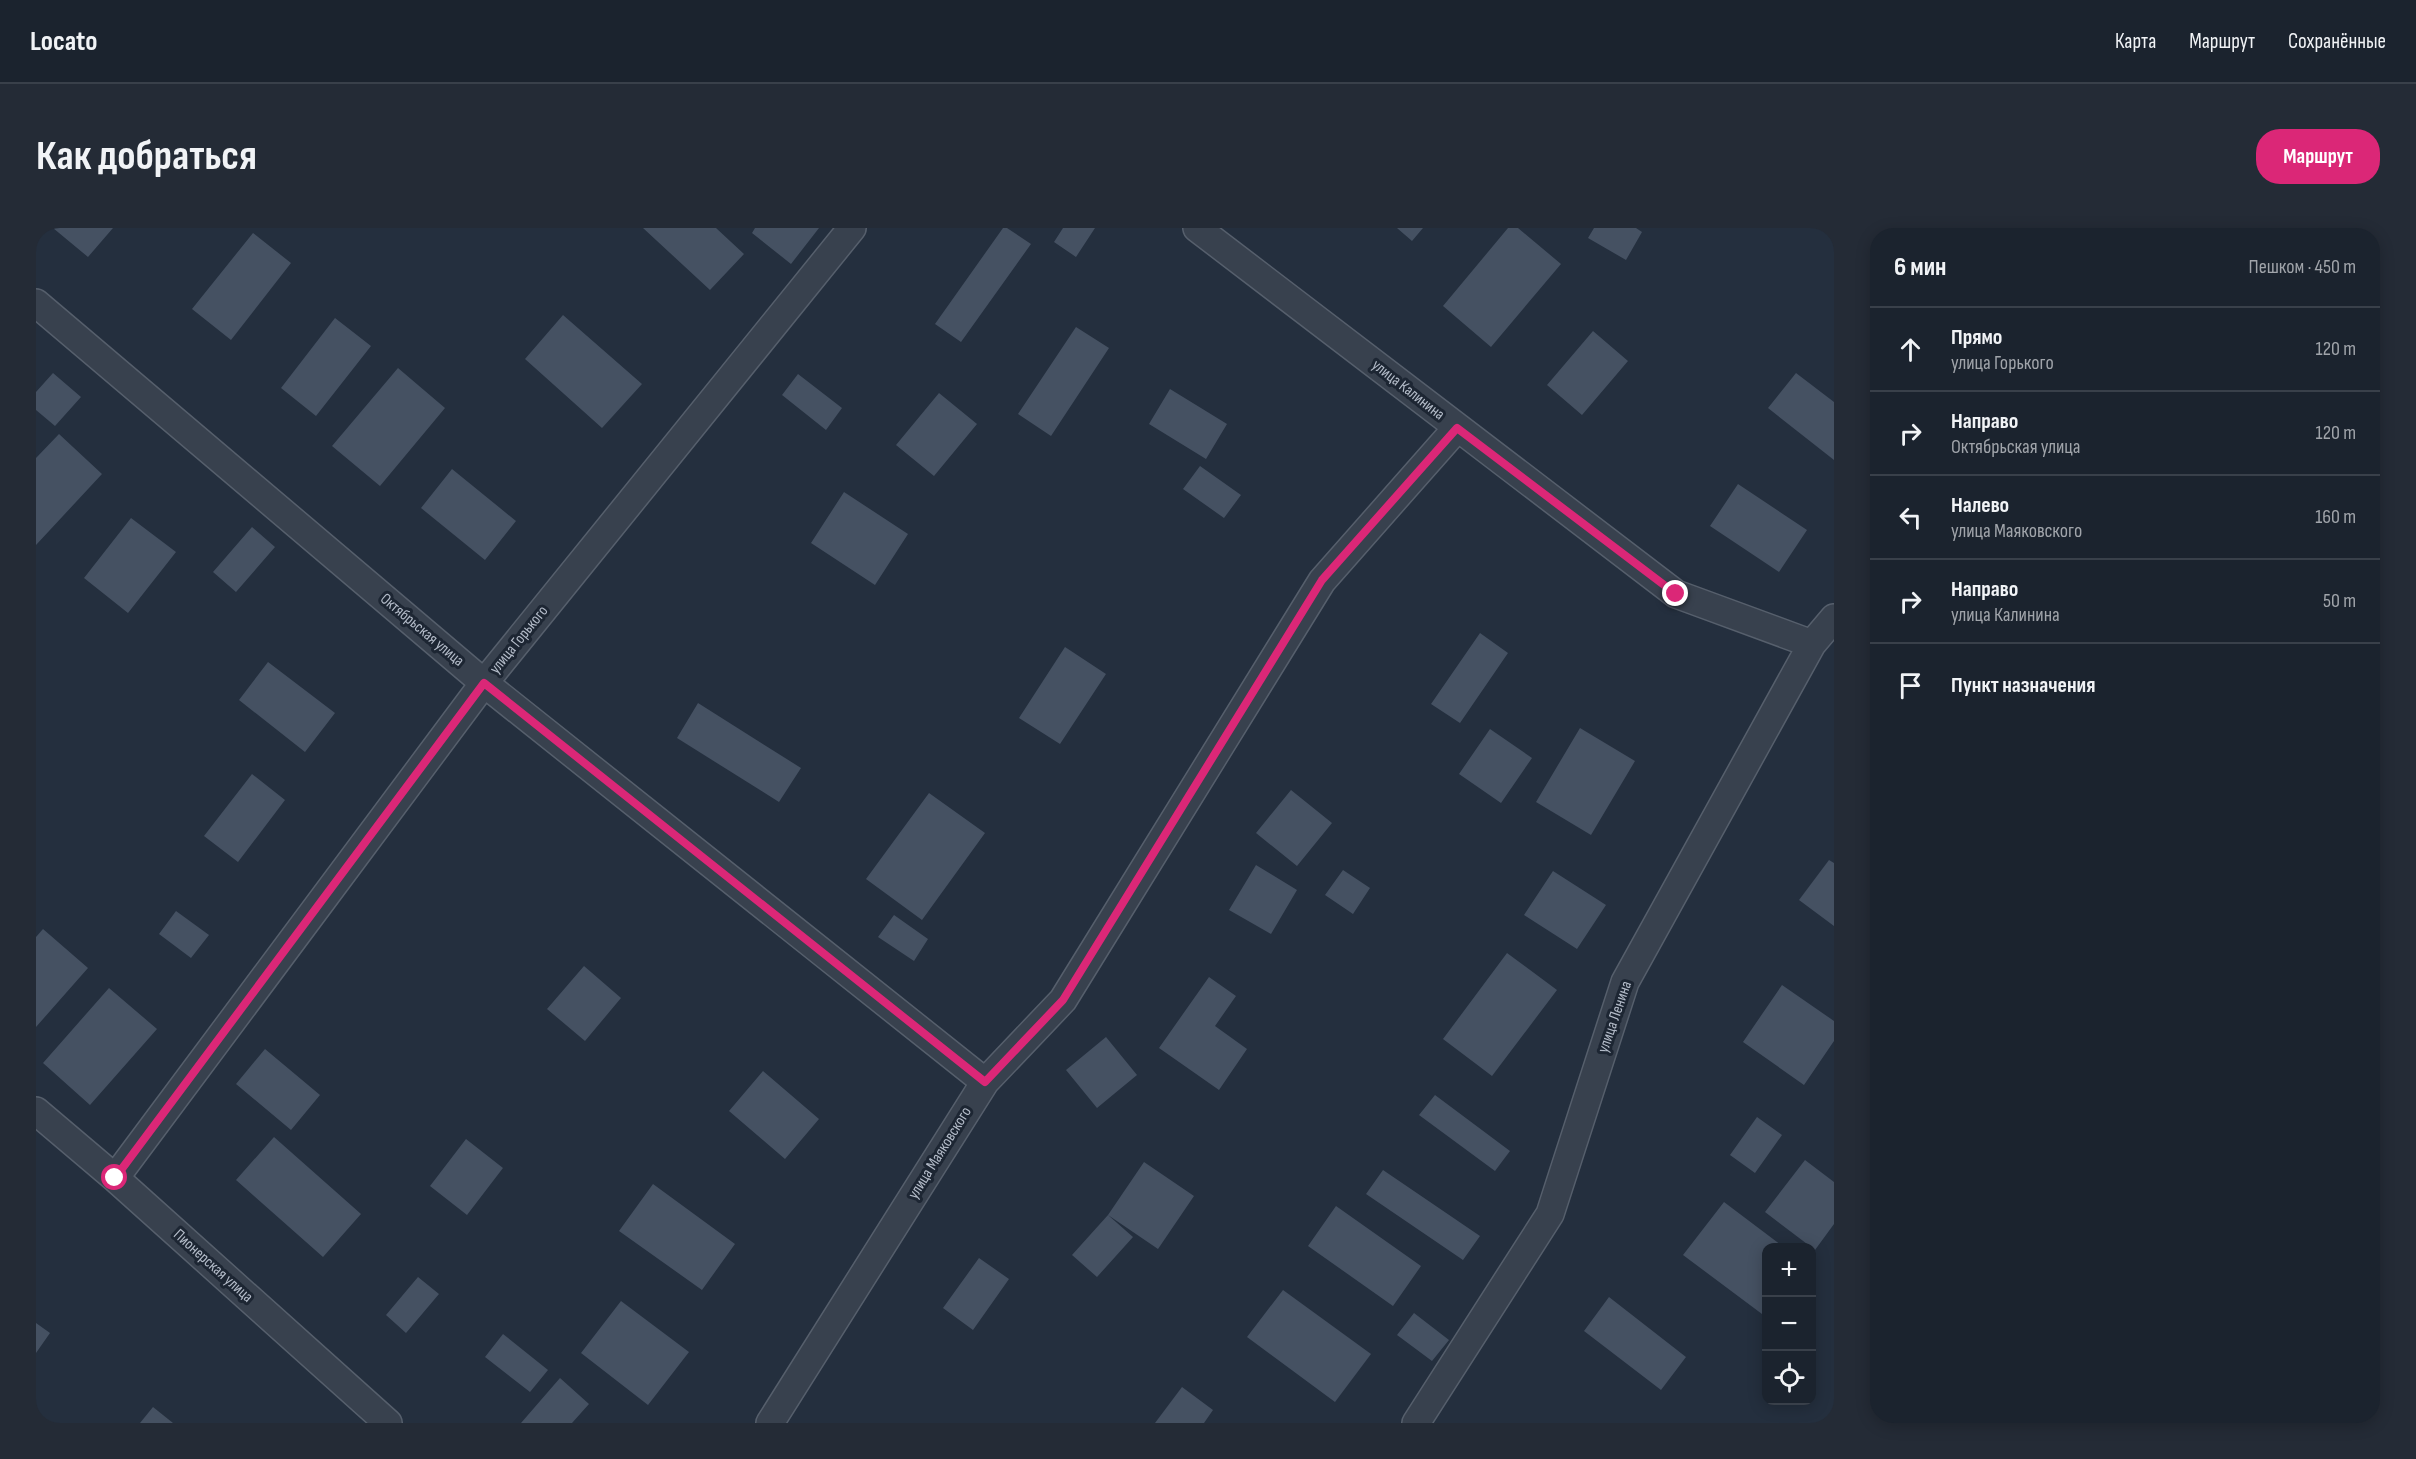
<!DOCTYPE html>
<html lang="ru">
<meta charset="utf-8">
<style>
:root{--surface:#1b232e;--page:#242b36;--text:#f1f3f6;--muted:#a0a4aa;--line:#39404a;--accent:#db2777}
body{margin:0;font-family:"Sofia Sans Condensed",sans-serif;background:var(--page);color:var(--text)}
.controls{position:absolute;right:18px;bottom:18px;display:grid;overflow:hidden;border-radius:12px;box-shadow:0 3px 15px #0003}
.controls button{width:54px;height:54px;display:grid;place-items:center;padding:0;border:0;border-bottom:2px solid var(--line);background:var(--surface);color:var(--text);font:30px sans-serif}
.stop{position:absolute;width:18px;height:18px;margin:-14px;border:4px solid #db2777;border-radius:50%;background:#fff}
.stop.end{background:#db2777;border-color:#fff;box-shadow:0 2px 6px #0008}
.list{margin:0;padding:0;list-style:none}
h2{display:flex;justify-content:space-between;align-items:center;height:78px;margin:0;padding:0 24px;font-size:26px}
h2 small{font-size:20px;font-weight:400;color:var(--muted)}
.list li{display:grid;grid-template-columns:39px 1fr auto;gap:18px;align-items:center;box-sizing:border-box;height:84px;padding:0 24px;border-top:2px solid var(--line)}
.list b{display:block;font-size:22px;white-space:nowrap}
.list p{margin:0;font-size:20px;white-space:nowrap;color:var(--muted)}
.list em{font-size:20px;font-style:normal;color:var(--muted)}
.icon{flex:none;width:33px;height:33px;fill:none;stroke:currentColor;stroke-width:2;stroke-linecap:round;stroke-linejoin:round}
.map{position:relative;flex:none;width:1798px;height:1195px;overflow:hidden;border-radius:24px}
header{display:flex;align-items:center;gap:36px;box-sizing:border-box;height:84px;padding:0 30px;background:var(--surface);border-bottom:2px solid var(--line)}
header strong{font-size:28px}
nav{display:flex;gap:33px;margin-inline-start:auto;font-size:21px}
.intro{display:flex;align-items:center;justify-content:space-between;box-sizing:border-box;height:144px;padding:0 36px}
h1{margin:0;font-size:42px}
.button{padding:15px 27px;border-radius:24px;background:var(--accent);color:#fff;font-size:21px;font-weight:700}
main{display:flex;gap:36px;padding:0 36px}
aside{flex:1;background:var(--surface);border-radius:24px;box-shadow:0 3px 15px #0003}
.map>svg:first-child{display:block}
.building{fill:#455162}
.lines{fill:none;stroke-linecap:round;stroke-linejoin:round}
.minor-casing{stroke:#565f6c;stroke-width:30}
.minor{stroke:#38414e;stroke-width:27}
.route{stroke:#db2777;stroke-width:8}
.labels{text-anchor:middle;dominant-baseline:central;stroke-width:6;stroke-linejoin:round;paint-order:stroke}
.street-label{font-size:16px;fill:#b4bcc9;stroke:#1d2633}
</style>
<header>
<strong>Locato</strong>
<nav><a>Карта</a><a>Маршрут</a><a>Сохранённые</a></nav>
</header>
<div class="intro"><h1>Как добраться</h1><a class="button">Маршрут</a></div>
<main>
<div class="map">
<svg width="1798" height="1195" viewBox="0 0 1798 1195">
<rect width="100%" height="100%" fill="#242f3e"/>
<path class="building" d="M 17,0 L 77,0 L 52,29 Z
M 607,0 L 680,0 L 708,26 L 674,62 Z
M 719,0 L 783,0 L 755,36 L 716,5 Z
M 967,0 L 971,0 L 995,16 L 925,114 L 899,96 Z
M 1027,0 L 1059,0 L 1040,29 L 1018,14 Z
M 1361,0 L 1387,0 L 1376,13 Z
M 1472,0 L 1482,0 L 1525,36 L 1455,119 L 1407,78 Z
M 1558,0 L 1600,0 L 1606,4 L 1590,32 L 1552,10 Z
M 217,5 L 255,35 L 195,112 L 156,81 Z
M 527,87 L 606,156 L 566,200 L 489,131 Z
M 299,90 L 335,118 L 280,188 L 245,160 Z
M 1040,99 L 1073,120 L 1015,208 L 982,186 Z
M 1557,103 L 1592,133 L 1546,187 L 1511,157 Z
M 362,140 L 409,180 L 344,258 L 296,218 Z
M 17,145 L 45,169 L 19,198 L 0,182 L 0,164 Z
M 1760,145 L 1798,174 L 1798,232 L 1732,180 Z
M 762,146 L 806,180 L 790,202 L 746,167 Z
M 1134,161 L 1191,196 L 1170,231 L 1113,196 Z
M 903,165 L 941,196 L 898,248 L 860,217 Z
M 23,206 L 66,246 L 0,317 L 0,230 Z
M 1164,238 L 1205,267 L 1188,290 L 1147,261 Z
M 416,241 L 480,293 L 449,332 L 385,280 Z
M 1702,256 L 1771,302 L 1743,344 L 1674,298 Z
M 808,264 L 872,306 L 839,357 L 775,315 Z
M 95,290 L 140,324 L 92,385 L 48,350 Z
M 216,299 L 239,319 L 200,364 L 177,344 Z
M 1444,405 L 1472,425 L 1424,495 L 1395,476 Z
M 1029,419 L 1070,446 L 1024,516 L 983,490 Z
M 232,434 L 299,485 L 269,524 L 203,472 Z
M 662,475 L 765,540 L 743,574 L 641,510 Z
M 1544,500 L 1599,533 L 1555,607 L 1500,574 Z
M 1454,501 L 1496,530 L 1465,575 L 1423,546 Z
M 216,546 L 249,572 L 202,634 L 168,608 Z
M 1255,562 L 1296,595 L 1261,638 L 1220,605 Z
M 893,565 L 949,605 L 886,692 L 830,651 Z
M 1793,632 L 1798,635 L 1798,698 L 1763,672 Z
M 1220,637 L 1261,662 L 1235,706 L 1193,682 Z
M 1307,642 L 1334,660 L 1317,686 L 1289,667 Z
M 1517,643 L 1570,677 L 1541,721 L 1488,687 Z
M 140,683 L 173,707 L 155,730 L 123,706 Z
M 858,687 L 892,711 L 878,733 L 842,709 Z
M 7,701 L 52,740 L 0,799 L 0,709 Z
M 1471,725 L 1521,762 L 1456,848 L 1407,811 Z
M 548,738 L 585,770 L 549,813 L 511,781 Z
M 1173,749 L 1200,768 L 1179,798 L 1211,821 L 1183,862 L 1123,820 Z
M 1746,757 L 1798,793 L 1798,813 L 1768,857 L 1707,814 Z
M 73,760 L 121,801 L 54,877 L 7,835 Z
M 1070,809 L 1101,847 L 1061,880 L 1030,842 Z
M 229,821 L 284,867 L 255,902 L 200,856 Z
M 727,843 L 783,891 L 749,931 L 693,883 Z
M 1399,867 L 1474,923 L 1459,943 L 1383,887 Z
M 1721,889 L 1746,907 L 1719,945 L 1694,927 Z
M 238,909 L 325,986 L 287,1029 L 200,952 Z
M 430,911 L 467,940 L 431,987 L 394,958 Z
M 1769,932 L 1798,954 L 1798,996 L 1779,1022 L 1729,984 Z
M 1108,934 L 1158,968 L 1122,1021 L 1072,987 Z
M 1347,942 L 1444,1008 L 1427,1032 L 1330,966 Z
M 617,956 L 699,1016 L 666,1062 L 583,1003 Z
M 1688,974 L 1749,1020 L 1730,1020 L 1730,1089 L 1647,1027 Z
M 1300,978 L 1385,1038 L 1357,1078 L 1272,1018 Z
M 1072,987 L 1097,1009 L 1061,1049 L 1036,1027 Z
M 943,1030 L 973,1051 L 937,1102 L 907,1080 Z
M 382,1049 L 403,1066 L 370,1105 L 350,1087 Z
M 1247,1062 L 1335,1126 L 1299,1174 L 1211,1109 Z
M 1573,1069 L 1650,1129 L 1625,1162 L 1548,1103 Z
M 585,1073 L 653,1124 L 612,1177 L 545,1125 Z
M 1378,1085 L 1413,1112 L 1396,1133 L 1361,1107 Z
M 0,1095 L 14,1105 L 0,1125 Z
M 467,1106 L 512,1142 L 494,1164 L 449,1129 Z
M 524,1150 L 553,1176 L 536,1195 L 485,1195 Z
M 1146,1159 L 1177,1182 L 1168,1195 L 1119,1195 Z
M 117,1179 L 137,1195 L 104,1195 Z"/>
<g class="lines">
<g class="minor-casing">
<path id="minor" d="M 1161,0 L 1640,366 L 1776,416
M 0,75 L 448,455 L 949,854
M 0,883 L 79,950 L 352,1195
M 79,950 L 448,455 L 816,0
M 734,1195 L 949,854 L 1027,772 L 1286,353 L 1421,200
M 1380,1195 L 1514,986 L 1589,754 L 1776,416 L 1798,390"/>
</g>
<use href="#minor" class="minor"/>
</g>
<g class="lines">
<path class="route" d="M 79,950 L 448,455 L 949,854 L 1027,772 L 1286,352 L 1421,200 L 1640,366"/>
</g>
<g class="labels">
<g class="street-label">
<text transform="translate(1372 162) rotate(38)">улица Калинина</text>
<text transform="translate(386 402) rotate(40)">Октябрьская улица</text>
<text transform="translate(483 412) rotate(-51)">улица Горького</text>
<text transform="translate(1579 789) rotate(-71)">улица Ленина</text>
<text transform="translate(904 925) rotate(-58)">улица Маяковского</text>
<text transform="translate(177 1038) rotate(42)">Пионерская улица</text>
</g>
</g>
</svg>
<div class="controls">
<button>+</button>
<button>−</button>
<button><svg class="icon" aria-label="locate" viewBox="0 0 24 24"><circle cx="12" cy="12" r="6"/><path d="M12 2v4M12 18v4M2 12h4M18 12h4"/></svg></button>
</div>
<div class="stop" style="left:79px;top:950px"></div>
<div class="stop end" style="left:1640px;top:366px"></div>
</div>
<aside>
<h2>6 мин<small>Пешком · 450 m</small></h2>
<ul class="list">
<li><svg class="icon" aria-label="ahead" viewBox="0 0 24 24"><path d="M12 20V5M6 11l6-6 6 6"/></svg><div><b>Прямо</b><p>улица Горького</p></div><em>120 m</em></li>
<li><svg class="icon" aria-label="right" viewBox="0 0 24 24"><path d="M7 20v-9h11M14 6l5 5-5 5"/></svg><div><b>Направо</b><p>Октябрьская улица</p></div><em>120 m</em></li>
<li><svg class="icon" aria-label="left" viewBox="0 0 24 24"><path d="M17 20v-9H6M10 6l-5 5 5 5"/></svg><div><b>Налево</b><p>улица Маяковского</p></div><em>160 m</em></li>
<li><svg class="icon" aria-label="right" viewBox="0 0 24 24"><path d="M7 20v-9h11M14 6l5 5-5 5"/></svg><div><b>Направо</b><p>улица Калинина</p></div><em>50 m</em></li>
<li><svg class="icon" aria-label="arrive" viewBox="0 0 24 24"><path d="M6 21V4h12l-3 4 3 4H6"/></svg><div><b>Пункт назначения</b></div></li>
</ul>
</aside>
</main>
